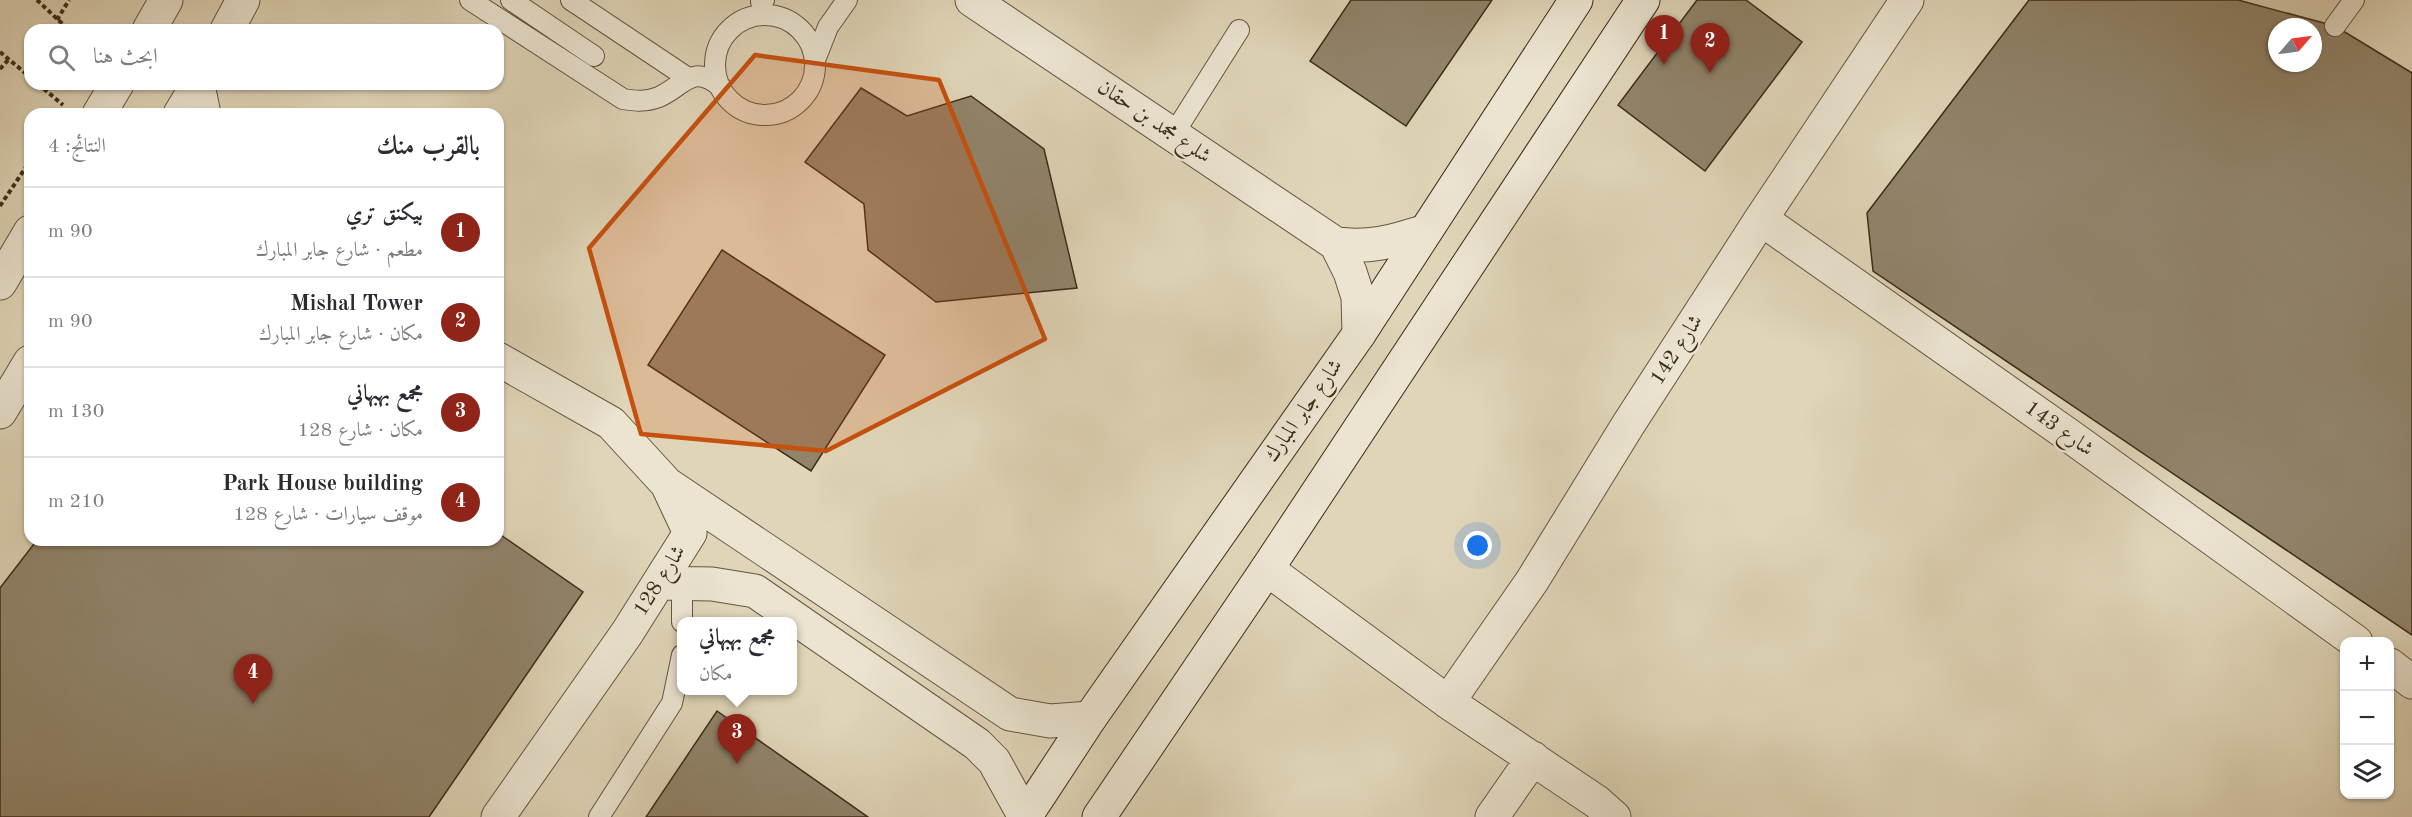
<!DOCTYPE html>
<html lang="ar">
<meta charset="utf-8">
<style>
:root{--surface:#fff;--page:#f2f2f3;--text:#2b2b33;--muted:#7c7c81;--line:#e1e1e2;--accent:#8f2418}
body{margin:0;font-family:"Old Standard TT",Amiri,serif;background:var(--page);color:var(--text);direction:rtl}
.controls{position:absolute;right:18px;bottom:18px;display:grid;overflow:hidden;border-radius:12px;box-shadow:0 2px 4px #0004}
.controls button{width:54px;height:54px;display:grid;place-items:center;padding:0;border:0;border-bottom:2px solid var(--line);background:var(--surface);color:var(--text);font:30px sans-serif}
.compass{position:absolute;left:2268px;top:18px;width:54px;height:54px;border-radius:50%;background:var(--surface);box-shadow:0 2px 4px #0004;rotate:62deg}
.you{position:absolute;left:1478px;top:546px;width:21px;height:21px;margin:-15px;border:4px solid #fff;border-radius:50%;background:#1a73e8;box-shadow:0 0 0 9px #1a73e833}
.badge{display:grid;place-items:center;width:39px;height:39px;border-radius:50%;background:var(--accent);color:#fff;font-size:20px;font-weight:700}
.pin{position:absolute;translate:-50% -50px;filter:drop-shadow(0 2px 3px #0008)}
.pin::after{content:'';position:absolute;top:32px;width:21px;height:18px;background:inherit;clip-path:polygon(0 0,100% 0,50% 100%)}
.popup{position:absolute;left:677px;top:617px;width:120px;height:78px;box-sizing:border-box;display:grid;place-content:center;border-radius:12px;background:var(--surface);filter:drop-shadow(0 2px 4px #0005);font-size:20px;white-space:nowrap;color:var(--muted)}
.popup b{font-size:22px;color:var(--text)}
.popup::after{content:'';position:absolute;left:50%;top:100%;margin-left:-12px;border:12px solid transparent;border-top-color:var(--surface)}
.list{margin:0;padding:0;list-style:none}
h2{display:flex;justify-content:space-between;align-items:center;height:78px;margin:0;padding:0 24px;font-size:26px}
h2 small{font-size:20px;font-weight:400;color:var(--muted)}
.list li{display:grid;grid-template-columns:39px 1fr auto;gap:18px;align-items:center;box-sizing:border-box;height:90px;padding:0 24px;border-top:2px solid var(--line)}
.list b{display:block;font-size:22px;white-space:nowrap}
.list p{margin:0;font-size:20px;white-space:nowrap;color:var(--muted)}
.list em{font-size:20px;font-style:normal;color:var(--muted)}
.icon{flex:none;width:33px;height:33px;fill:none;stroke:currentColor;stroke-width:2;stroke-linecap:round;stroke-linejoin:round}
.map{position:relative;flex:none;width:2412px;height:817px;overflow:hidden;direction:ltr}
.search{position:absolute;background:var(--surface);box-shadow:0 2px 4px #0004;left:24px;top:24px;width:480px;height:66px;display:flex;align-items:center;gap:15px;box-sizing:border-box;padding:0 21px;border-radius:18px;color:var(--muted);font-size:22px}
.panel{position:absolute;background:var(--surface);box-shadow:0 2px 4px #0004;left:24px;top:108px;width:480px;height:438px;border-radius:18px;direction:rtl}
.map>svg:first-child{display:block}
.building{fill:#91846b;stroke:#3c2c18;stroke-width:1.5;fill-rule:evenodd}
.lines{fill:none;stroke-linecap:round;stroke-linejoin:round}
.service-casing{stroke:#655640;stroke-width:22}
.minor-casing{stroke:#655640;stroke-width:35}
.tertiary-casing{stroke:#655640;stroke-width:35}
.secondary-casing{stroke:#3c2c18;stroke-width:35}
.path{stroke:#3c2c18;stroke-width:4;stroke-dasharray:4.5 3;stroke-linecap:butt}
.service{stroke:#ebe4d1;stroke-width:20}
.minor{stroke:#ebe4d1;stroke-width:33}
.tertiary{stroke:#ebe4d1;stroke-width:33}
.secondary{stroke:#ebe4d1;stroke-width:33}
.marked{fill:#c6500e;fill-opacity:0.2;stroke:#c6500e;stroke-width:4.5;stroke-linejoin:round}
.labels{text-anchor:middle;dominant-baseline:central;stroke-width:5;stroke-linejoin:round;paint-order:stroke}
.street-label{font-size:21px;fill:#3c2c18;stroke:#ebe4d1}
</style>
<div class="map">
<svg width="2412" height="817" viewBox="0 0 2412 817">
<rect width="100%" height="100%" fill="#e0d5b8"/>
<filter id="stains"><feTurbulence type="fractalNoise" baseFrequency=".00333" numOctaves="4"/><feColorMatrix values="0 0 0 0 .2 0 0 0 0 .09 0 0 0 0 .02 0 0 0 .5 -.17"/></filter>
<radialGradient id="worn" r=".72"><stop offset=".6" stop-color="#630" stop-opacity="0"/><stop offset="1" stop-color="#630" stop-opacity=".3"/></radialGradient>
<path class="building" d="M 1351,0 L 1492,0 L 1406,126 L 1310,61 Z
M 1697,0 L 1746,0 L 1802,42 L 1705,171 L 1618,105 Z
M 2029,0 L 2238,0 L 2335,26 L 2412,73 L 2412,635 L 1873,271 L 1867,213 ZM 2277,27 L 2313,27 L 2313,63 L 2277,63 Z
M 861,88 L 907,116 L 971,96 L 1044,149 L 1077,288 L 936,302 L 868,250 L 864,204 L 805,162 Z
M 722,250 L 885,355 L 811,471 L 648,365 Z
M 498,533 L 583,592 L 429,817 L 0,817 L 0,588 L 37,540 L 498,540 Z
M 717,711 L 868,817 L 646,817 Z"/>
<g class="lines">
<g class="service-casing">
<path id="service" d="M 470,0 L 623,99 C 636,101 646,102 659,97 C 685,85 692,63 721,87
M 511,0 L 594,56
M 571,0 L 688,78
M 761,2 L 764,0
M715 65a50 50 0 1 1 100 0a50 50 0 1 1-100 0Z
M 2335,26 L 2354,0
M 815,60 L 828,27 L 847,0
M 1173,135 L 1239,30
M 682,583 L 682,622
M 599,817 L 672,703 L 682,655"/>
</g>
<g class="minor-casing">
<path id="minor" d="M 972,0 L 1336,244
M 198,85 L 204,114
M 1761,219 L 2067,434 L 2356,642
M 1359,334 L 1358,297 L 1350,272 L 1336,244 C 1370,248 1391,242 1423,232
M 667,484 L 1010,714 L 1050,721 L 1090,718
M 1267,569 L 1448,702 L 1597,802 L 1614,817
M 659,583 L 712,584 L 755,591 L 977,744 L 994,761 L 1025,817
M 2390,665 L 2412,682
M 1448,702 L 1532,581 L 1628,425 L 1761,219 L 1907,0
M 498,817 L 627,633 L 690,533 L 667,484 L 611,423 L 498,359
M 1492,817 L 1533,758"/>
</g>
<g class="tertiary-casing">
<path id="tertiary" d="M 149,30 L 166,0
M 227,30 L 243,0
M 99,114 L 117,84
M 180,114 L 198,84
M 0,283 L 30,232
M 0,412 L 30,362"/>
</g>
<g class="secondary-casing">
<path id="secondary" d="M 1025,817 L 1090,718 L 1359,334 L 1576,0
M 1099,817 L 1267,569 L 1643,0"/>
</g>
<path class="path" d="M 37,0 L 69,30
M 57,20 L 69,0
M 0,52 L 30,77
M 0,69 L 9,59
M 38,84 L 63,105
M 0,206 L 30,161"/>
<use href="#service" class="service"/>
<use href="#minor" class="minor"/>
<use href="#tertiary" class="tertiary"/>
<use href="#secondary" class="secondary"/>
</g>
<path class="marked" d="M 755,55 L 939,80 L 1045,339 L 826,451 L 641,434 L 589,248 Z"/>
<g class="labels">
<g class="street-label">
<text transform="translate(1154 122) rotate(34)">شلرع مجمد بن حقان</text>
<text transform="translate(1677 350) rotate(-57)">شارع 142</text>
<text transform="translate(1304 411) rotate(-55)">شارع جابر المبارك</text>
<text transform="translate(2059 429) rotate(36)">شارع 143</text>
<text transform="translate(660 581) rotate(-58)">شارع 128</text>
</g>
</g>
<rect width="100%" height="100%" filter="url(#stains)"/>
<rect width="100%" height="100%" fill="url(#worn)"/>
</svg>
<div class="controls">
<button>+</button>
<button>−</button>
<button><svg class="icon" aria-label="layers" viewBox="0 0 24 24"><path d="M12 4l9 5-9 5-9-5zM3 14l9 5 9-5"/></svg></button>
</div>
<svg class="compass" viewBox="-18 -18 36 36"><path d="M0-13l5 13h-10z" fill="#e53935"/><path d="M0 13l5-13h-10z" fill="#7c7c81"/></svg>
<div class="you"></div>
<div class="pin badge" style="left:1664px;top:65px">1</div>
<div class="pin badge" style="left:1710px;top:73px">2</div>
<div class="pin badge" style="left:737px;top:764px">3</div>
<div class="popup"><b>مجمع بهبهاني</b>مكان</div>
<div class="pin badge" style="left:253px;top:704px">4</div>
<div class="search"><svg class="icon" aria-label="search" viewBox="0 0 24 24"><circle cx="10" cy="10" r="6"/><path d="M15 15l6 6"/></svg>ابحث هنا</div>
<section class="panel">
<h2>بالقرب منك<small>النتائج: 4</small></h2>
<ul class="list">
<li><span class="badge">1</span><div><b>بيكنق تري</b><p>مطعم · شارع جابر المبارك</p></div><em>90 m</em></li>
<li><span class="badge">2</span><div><b>Mishal Tower</b><p>مكان · شارع جابر المبارك</p></div><em>90 m</em></li>
<li><span class="badge">3</span><div><b>مجمع بهبهاني</b><p>مكان · شارع 128</p></div><em>130 m</em></li>
<li><span class="badge">4</span><div><b>Park House building</b><p>موقف سيارات · شارع 128</p></div><em>210 m</em></li>
</ul>
</section>
</div>
